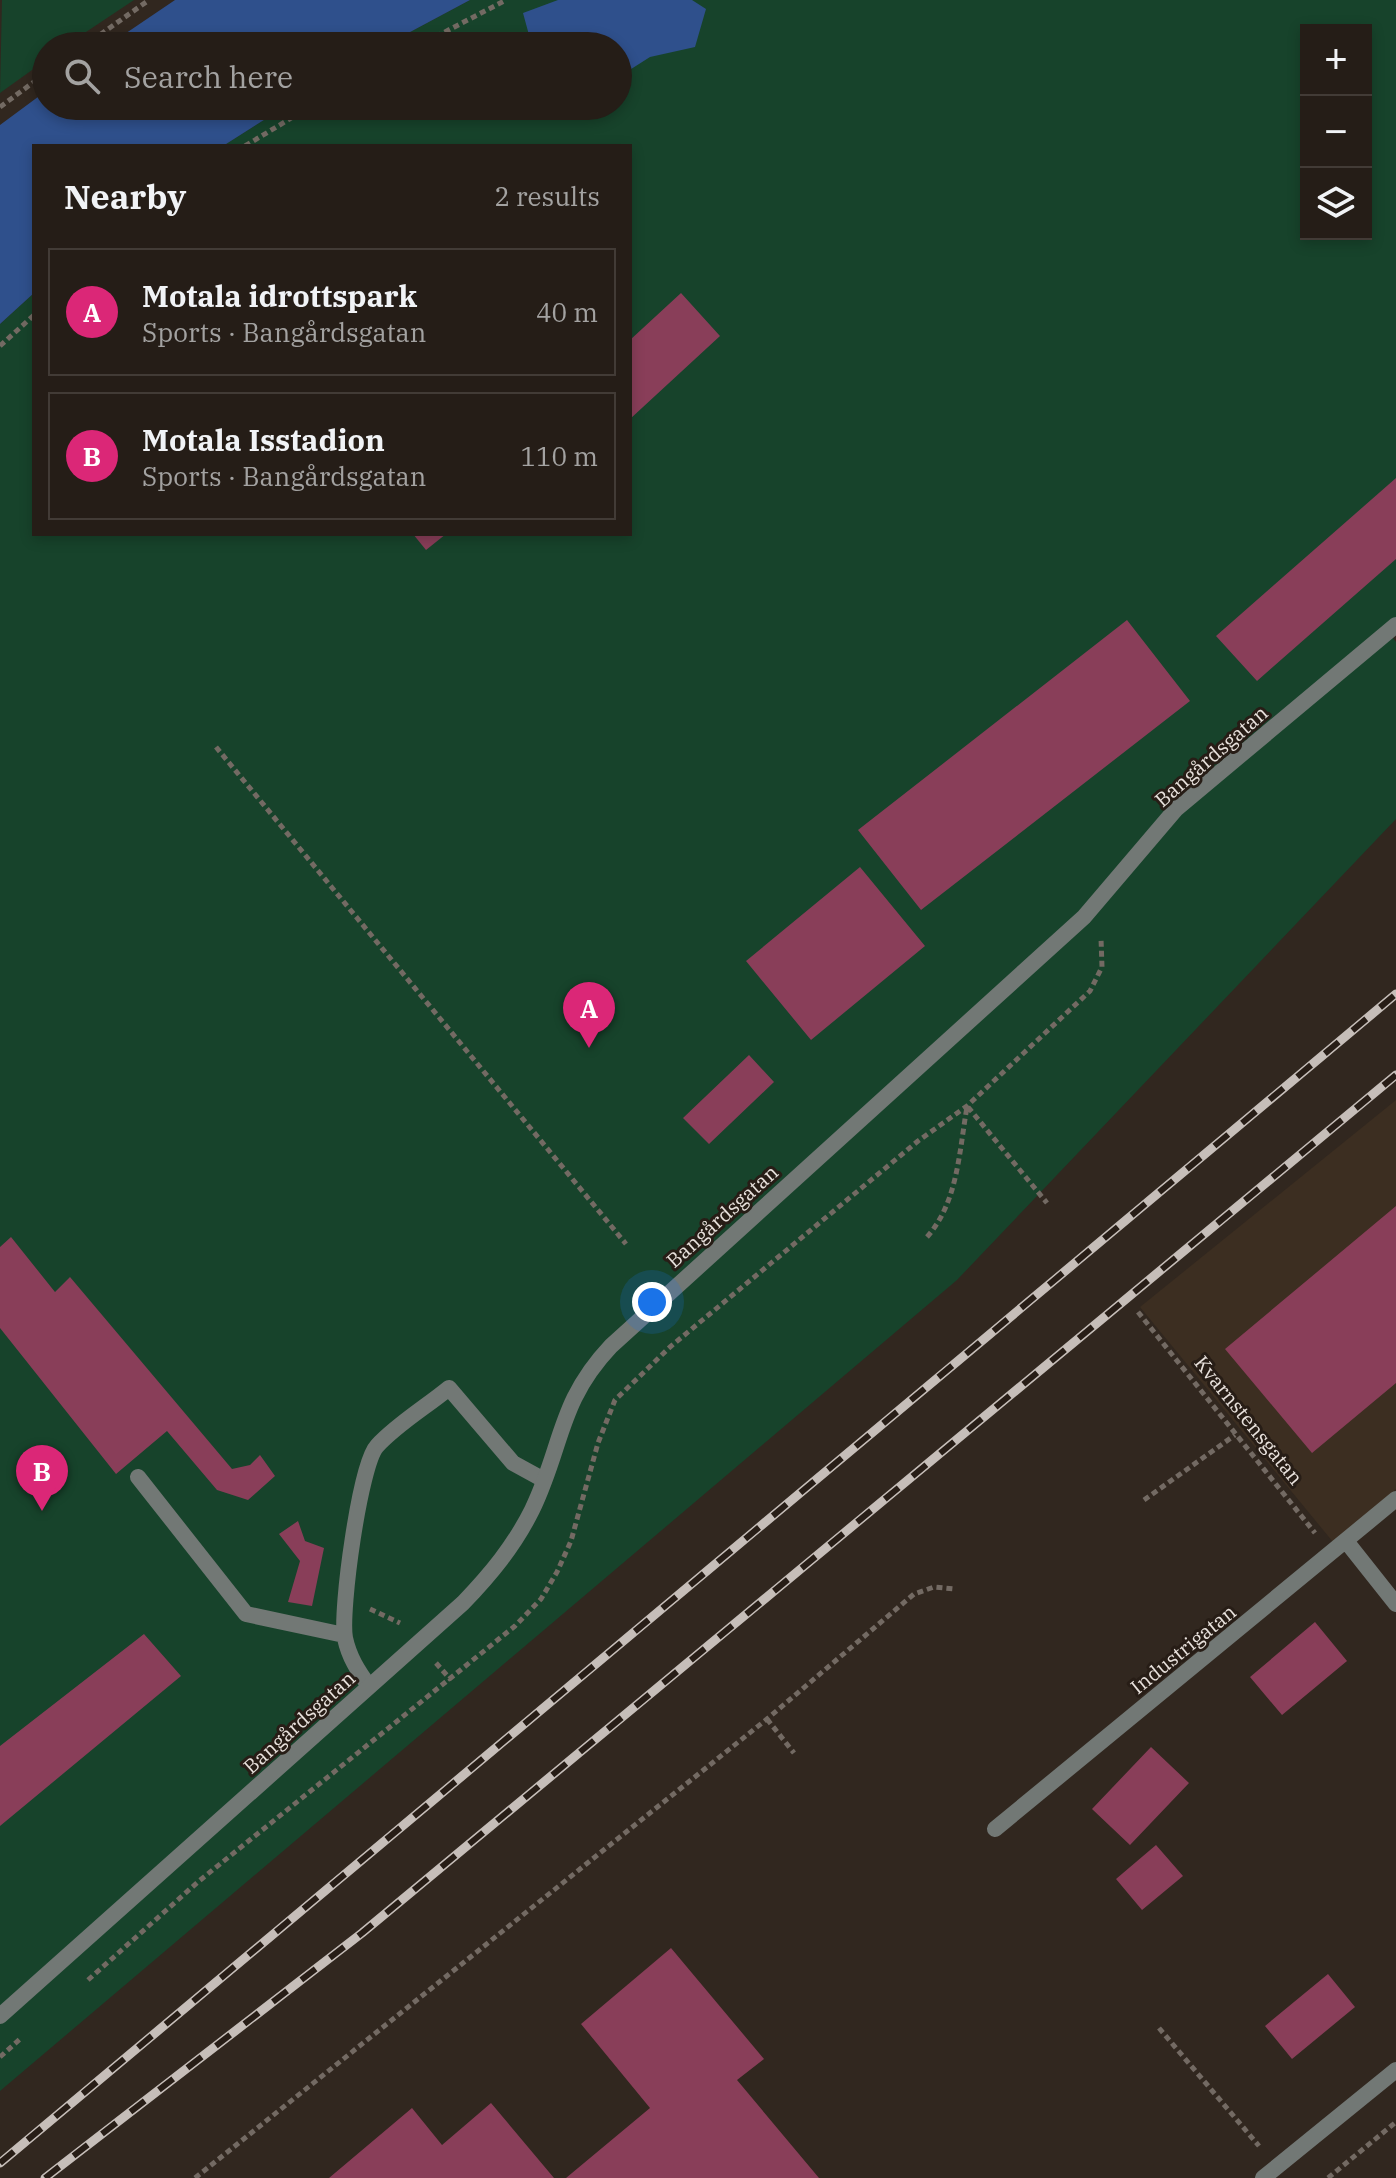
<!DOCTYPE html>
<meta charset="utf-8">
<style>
:root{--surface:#251d17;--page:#2d2620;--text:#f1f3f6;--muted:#a3a2a1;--line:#423b36;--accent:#db2777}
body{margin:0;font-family:"IBM Plex Serif",serif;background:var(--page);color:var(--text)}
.controls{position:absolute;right:24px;top:24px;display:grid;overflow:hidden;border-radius:0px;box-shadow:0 4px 12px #0003}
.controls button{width:72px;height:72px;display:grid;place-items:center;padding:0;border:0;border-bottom:2px solid var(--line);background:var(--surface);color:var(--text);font:40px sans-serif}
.you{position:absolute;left:652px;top:1302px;width:28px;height:28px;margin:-20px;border:6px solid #fff;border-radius:50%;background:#1a73e8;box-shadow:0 0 0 12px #1a73e833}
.badge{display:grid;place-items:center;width:52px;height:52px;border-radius:50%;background:var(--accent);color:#fff;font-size:26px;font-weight:700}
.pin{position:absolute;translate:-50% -66px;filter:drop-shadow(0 2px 4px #0008)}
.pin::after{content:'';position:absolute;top:42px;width:28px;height:24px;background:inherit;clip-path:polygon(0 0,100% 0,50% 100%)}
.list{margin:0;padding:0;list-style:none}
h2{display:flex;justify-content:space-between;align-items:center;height:104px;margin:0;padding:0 32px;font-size:34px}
h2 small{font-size:26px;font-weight:400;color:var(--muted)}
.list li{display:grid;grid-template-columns:52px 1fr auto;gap:24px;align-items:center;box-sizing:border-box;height:128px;margin:0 16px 16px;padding:0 16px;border:2px solid var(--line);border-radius:0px}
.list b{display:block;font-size:30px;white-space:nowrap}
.list p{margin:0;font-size:26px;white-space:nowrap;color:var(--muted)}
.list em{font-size:26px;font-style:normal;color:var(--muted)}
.icon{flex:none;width:44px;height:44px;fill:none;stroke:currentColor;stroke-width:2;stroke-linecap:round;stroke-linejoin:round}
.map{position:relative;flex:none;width:1396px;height:2178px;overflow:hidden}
.search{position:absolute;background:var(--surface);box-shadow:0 4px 12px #0003;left:32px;top:32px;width:600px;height:88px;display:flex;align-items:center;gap:20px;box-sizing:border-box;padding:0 28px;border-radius:44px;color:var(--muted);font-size:30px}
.panel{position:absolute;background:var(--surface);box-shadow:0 4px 12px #0003;left:32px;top:144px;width:600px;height:392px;border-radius:0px}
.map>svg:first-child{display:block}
.industrial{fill:#3c2e21}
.green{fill:#17432b;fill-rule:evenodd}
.water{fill:#2f508c}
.building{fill:#893e59}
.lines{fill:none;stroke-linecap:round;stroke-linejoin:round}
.path{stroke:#736a63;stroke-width:5;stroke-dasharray:6 4;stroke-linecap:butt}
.service{stroke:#727875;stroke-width:16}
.minor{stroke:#727875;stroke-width:16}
.tertiary{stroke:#727875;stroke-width:16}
.rail-casing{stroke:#c6beb9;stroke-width:9}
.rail{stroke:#271d16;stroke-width:6;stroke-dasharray:18;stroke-linecap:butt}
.labels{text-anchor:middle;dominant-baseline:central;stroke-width:6;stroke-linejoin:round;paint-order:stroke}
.street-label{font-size:20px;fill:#e8e1dc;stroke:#271d16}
</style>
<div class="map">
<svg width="1396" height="2178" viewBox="0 0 1396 2178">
<rect width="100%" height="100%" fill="#31271f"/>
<path class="industrial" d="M 1396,1100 L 1396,1489 L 1333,1542 L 1140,1307 Z"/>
<path class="green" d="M 2,0 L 134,0 L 65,46 L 46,46 L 46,60 L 0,93 Z
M 470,0 L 1396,0 L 1396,618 L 1385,628 L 1396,642 L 1396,819 L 957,1280 L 0,2091 L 0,324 L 34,293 L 34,534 L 630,534 L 630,146 L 223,146 L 286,106 L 618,106 L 618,46 L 384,46 ZM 1306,30 L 1366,30 L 1366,234 L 1306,234 Z"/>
<path class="water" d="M 175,0 L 470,0 L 384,46 L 107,46 Z
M 558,0 L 692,0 L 706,9 L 695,47 L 650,57 L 628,71 L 618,71 L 618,46 L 532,46 L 523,13 Z
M 46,91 L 46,106 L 286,106 L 223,146 L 34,146 L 34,293 L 0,324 L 0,125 Z"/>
<path class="building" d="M 681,293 L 720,336 L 630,419 L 630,340 Z
M 1396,478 L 1396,559 L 1257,681 L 1216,636 Z
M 413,534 L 446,534 L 426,550 Z
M 1127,620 L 1190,701 L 921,910 L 858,830 Z
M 860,867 L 925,946 L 811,1040 L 746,961 Z
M 749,1055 L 774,1082 L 709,1144 L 683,1118 Z
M 1396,1206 L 1396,1383 L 1312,1453 L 1225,1349 Z
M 11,1237 L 55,1292 L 70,1277 L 232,1469 L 250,1465 L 260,1455 L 275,1476 L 248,1500 L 217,1490 L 167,1431 L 116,1474 L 0,1328 L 0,1247 Z
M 298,1521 L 305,1541 L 324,1548 L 312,1606 L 288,1602 L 300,1561 L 279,1534 Z
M 1315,1622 L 1347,1661 L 1282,1715 L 1250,1677 Z
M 144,1634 L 181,1676 L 0,1826 L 0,1746 Z
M 1151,1747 L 1189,1783 L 1130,1845 L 1092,1809 Z
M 1156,1845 L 1183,1876 L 1142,1910 L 1116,1879 Z
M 671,1948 L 764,2059 L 737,2080 L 819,2178 L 566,2178 L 650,2108 L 581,2024 Z
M 1328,1974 L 1355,2007 L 1292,2059 L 1265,2026 Z
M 491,2103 L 554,2178 L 329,2178 L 412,2108 L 442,2145 Z"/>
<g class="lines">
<path class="path" d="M 84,46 L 149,0
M 418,46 L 506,0
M 0,107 L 46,73
M 245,146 L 311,106
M 0,346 L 34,315
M 216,747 L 626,1244
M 968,1107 L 1047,1203
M 927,1237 C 958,1202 959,1152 967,1107
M 1138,1312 L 1315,1533
M 1144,1500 L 1235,1435
M 370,1609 L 400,1623
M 436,1663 L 451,1680
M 767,1719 L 794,1753
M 88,1980 L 199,1881 L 515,1626 L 541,1599 L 557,1572 L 571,1541 L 598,1443 L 615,1400 L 670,1347 L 918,1141 L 967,1106 L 1090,991 L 1102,967 L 1101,938
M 1159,2028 L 1259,2146
M 0,2057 L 20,2039
M 195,2178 L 767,1719 L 914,1594 L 934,1587 L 954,1589
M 1328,2178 L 1396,2122"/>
<path class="service" d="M 138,1477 L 246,1614 L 344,1635
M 369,1686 C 358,1671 349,1657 345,1638 C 340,1611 360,1464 377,1446 C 397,1424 426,1407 449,1388 L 513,1463 L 544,1480"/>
<path class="minor" d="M 1346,1541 L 1396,1604
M 995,1829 L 1396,1499
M 0,2016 L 463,1603 C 491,1574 514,1546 532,1510 C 563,1446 558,1402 611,1346 L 1084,917 L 1176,809 L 1396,625"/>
<path class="tertiary" d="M 1263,2178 L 1396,2070"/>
<g class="rail-casing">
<path id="rail" d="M 0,2163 L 1396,994
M 45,2178 L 362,1933 L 1396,1075"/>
</g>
<use href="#rail" class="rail"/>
</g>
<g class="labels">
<g class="street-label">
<text transform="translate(1211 756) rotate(-41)">Bangårdsgatan</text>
<text transform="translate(722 1216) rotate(-42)">Bangårdsgatan</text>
<text transform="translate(1249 1420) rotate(51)">Kvarnstensgatan</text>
<text transform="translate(1183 1649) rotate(-39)">Industrigatan</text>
<text transform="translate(299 1722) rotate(-42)">Bangårdsgatan</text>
</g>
</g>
</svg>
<div class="controls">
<button>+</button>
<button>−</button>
<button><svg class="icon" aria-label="layers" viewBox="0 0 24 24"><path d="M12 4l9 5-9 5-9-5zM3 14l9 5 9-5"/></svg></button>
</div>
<div class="you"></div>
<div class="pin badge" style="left:589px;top:1048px">A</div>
<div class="pin badge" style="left:42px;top:1511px">B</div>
<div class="search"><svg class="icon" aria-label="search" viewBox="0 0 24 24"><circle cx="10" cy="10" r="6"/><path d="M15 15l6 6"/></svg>Search here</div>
<section class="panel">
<h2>Nearby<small>2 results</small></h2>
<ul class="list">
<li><span class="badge">A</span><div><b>Motala idrottspark</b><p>Sports · Bangårdsgatan</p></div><em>40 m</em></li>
<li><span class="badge">B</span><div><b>Motala Isstadion</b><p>Sports · Bangårdsgatan</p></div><em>110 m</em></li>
</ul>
</section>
</div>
